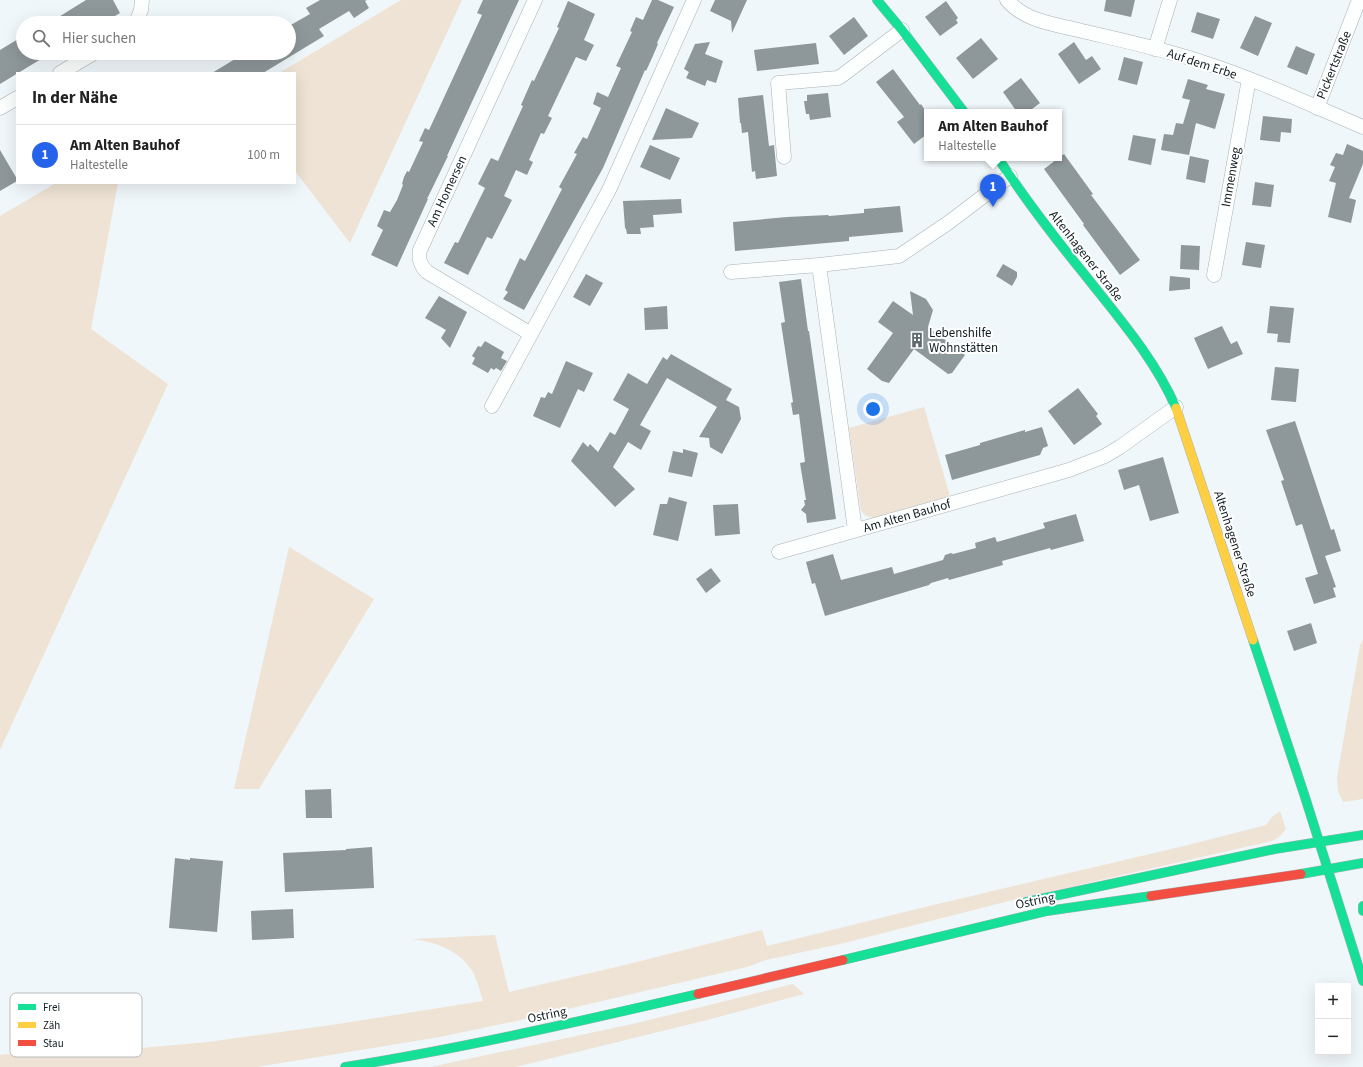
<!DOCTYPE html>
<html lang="de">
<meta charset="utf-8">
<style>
:root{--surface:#fff;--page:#f6f6f6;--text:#222;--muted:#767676;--line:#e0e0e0;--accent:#2563eb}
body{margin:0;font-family:"Source Sans 3",sans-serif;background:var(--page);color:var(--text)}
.controls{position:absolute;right:12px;bottom:12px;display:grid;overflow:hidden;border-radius:0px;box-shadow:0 4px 16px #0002}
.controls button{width:36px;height:36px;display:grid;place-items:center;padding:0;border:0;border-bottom:1px solid var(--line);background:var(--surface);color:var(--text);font:20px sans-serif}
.you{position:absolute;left:873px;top:409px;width:14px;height:14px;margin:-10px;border:3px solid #fff;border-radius:50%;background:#1a73e8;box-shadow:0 0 0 6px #1a73e833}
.badge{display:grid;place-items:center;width:26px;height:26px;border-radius:50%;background:var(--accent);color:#fff;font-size:13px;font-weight:700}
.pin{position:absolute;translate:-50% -33px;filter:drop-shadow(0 1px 2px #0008)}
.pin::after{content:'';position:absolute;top:21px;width:14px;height:12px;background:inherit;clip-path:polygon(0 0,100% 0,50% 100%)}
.popup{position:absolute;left:924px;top:109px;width:138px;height:52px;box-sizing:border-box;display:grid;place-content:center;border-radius:0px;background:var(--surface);filter:drop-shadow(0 1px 3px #0005);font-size:13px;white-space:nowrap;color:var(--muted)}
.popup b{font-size:15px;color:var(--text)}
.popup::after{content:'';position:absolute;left:50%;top:100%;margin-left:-8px;border:8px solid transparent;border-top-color:var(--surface)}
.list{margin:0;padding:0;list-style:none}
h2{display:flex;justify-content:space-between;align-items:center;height:52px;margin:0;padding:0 16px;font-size:17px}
h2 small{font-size:13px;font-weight:400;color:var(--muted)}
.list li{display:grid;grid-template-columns:26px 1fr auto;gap:12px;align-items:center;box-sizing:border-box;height:60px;padding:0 16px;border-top:1px solid var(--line)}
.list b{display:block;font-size:15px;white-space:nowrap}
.list p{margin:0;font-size:13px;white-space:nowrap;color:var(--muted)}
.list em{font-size:13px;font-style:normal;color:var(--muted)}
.icon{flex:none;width:22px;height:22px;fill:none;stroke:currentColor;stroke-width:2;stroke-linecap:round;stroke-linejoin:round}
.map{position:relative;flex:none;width:1363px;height:1067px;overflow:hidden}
.search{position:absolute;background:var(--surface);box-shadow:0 4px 16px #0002;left:16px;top:16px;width:280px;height:44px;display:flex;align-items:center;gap:10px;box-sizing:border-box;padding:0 14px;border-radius:22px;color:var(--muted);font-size:15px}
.panel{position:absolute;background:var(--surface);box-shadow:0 4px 16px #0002;left:16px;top:72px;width:280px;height:112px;border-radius:0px}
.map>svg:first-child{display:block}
.green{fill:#eee3d4}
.building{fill:#8e979a}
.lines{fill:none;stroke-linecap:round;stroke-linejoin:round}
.street-casing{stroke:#a8b1b5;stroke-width:15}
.fast-casing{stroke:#a8b1b5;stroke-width:10}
.slow-casing{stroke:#a8b1b5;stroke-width:10}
.jam-casing{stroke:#a8b1b5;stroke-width:10}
.street{stroke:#fdfefe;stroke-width:14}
.fast{stroke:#16e098;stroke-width:9}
.slow{stroke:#ffcf43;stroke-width:9}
.jam{stroke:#f24e42;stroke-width:9}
.labels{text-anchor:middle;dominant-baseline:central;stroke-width:4;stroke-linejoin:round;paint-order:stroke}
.street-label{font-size:13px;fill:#121e23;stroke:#fff}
.poi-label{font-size:13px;fill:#121e23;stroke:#fff;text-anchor:start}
.key{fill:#fff;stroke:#b8bcbd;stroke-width:1}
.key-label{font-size:11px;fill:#121e23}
</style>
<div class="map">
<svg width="1363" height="1067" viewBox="0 0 1363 1067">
<rect width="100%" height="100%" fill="#f0f7fa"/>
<path class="green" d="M 401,0 L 462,0 L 350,243 L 295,171 L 295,73 L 279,73 Z
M 56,183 L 118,183 L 91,329 L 168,384 L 0,750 L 0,216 Z
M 924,407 L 950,496 L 873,518 L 866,516 L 861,511 L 849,428 Z
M 289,547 L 374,599 L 259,789 L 234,789 Z
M 1363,640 L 1363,799 L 1343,802 L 1338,791 L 1337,777 L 1360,645 Z
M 1280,811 L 1286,829 L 1279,837 L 1272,841 L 1013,900 L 840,944 L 766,960 L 747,967 L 521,1020 L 440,1037 L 257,1067 L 0,1067 L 0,1055 L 29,1052 L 118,1050 L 208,1042 L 338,1024 L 483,1001 C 480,992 478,983 474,974 C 462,951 436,942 412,939 L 495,935 L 509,992 L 629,964 L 762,930 L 767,946 L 925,907 L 1184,846 L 1266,825 L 1272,817 Z
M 793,984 L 804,994 L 711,1019 L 516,1067 L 430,1067 L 637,1023 Z"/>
<path class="building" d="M 86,0 L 113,0 L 120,13 L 103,23 L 49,23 Z
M 320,0 L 367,0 L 365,1 L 369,8 L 354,18 L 349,11 L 319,29 L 324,36 L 263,73 L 212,73 L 245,53 L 289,53 L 289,26 L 310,14 L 306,8 Z
M 483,0 L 519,0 L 447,156 L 448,156 L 427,199 L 428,199 L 397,267 L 371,255 L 383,230 L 377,226 L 384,210 L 390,212 L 397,200 L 403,185 L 402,184 L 404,177 L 407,171 L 409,172 L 423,142 L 419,141 L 425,128 L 429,130 L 482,15 L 477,13 Z
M 652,0 L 658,0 L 674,7 L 657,43 L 658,44 L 652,58 L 646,71 L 645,70 L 603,168 L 524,310 L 503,299 L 508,292 L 505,290 L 520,258 L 525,261 L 562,189 L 559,187 L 577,154 L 574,153 L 583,137 L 587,139 L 601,108 L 593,104 L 597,92 L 608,97 L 621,68 L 616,66 L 632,32 L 630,31 L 636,17 L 643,20 Z
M 715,0 L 747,0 L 732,33 L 731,21 L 710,11 Z
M 1106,0 L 1135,0 L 1131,17 L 1104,11 Z
M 568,1 L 595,14 L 584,40 L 594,45 L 586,61 L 576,57 L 548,116 L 552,118 L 544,134 L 541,133 L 529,160 L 533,162 L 527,175 L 516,170 L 504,196 L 512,200 L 492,239 L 487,237 L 468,275 L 444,263 L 455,242 L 458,243 L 485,188 L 478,184 L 491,158 L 498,161 L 523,106 L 521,105 L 532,80 L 534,81 L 559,28 L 557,27 Z
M 946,1 L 958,18 L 956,20 L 958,23 L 940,36 L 925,17 Z
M 1197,12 L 1220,19 L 1213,39 L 1191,32 Z
M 1255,16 L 1272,23 L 1258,56 L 1240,48 Z
M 854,17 L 868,36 L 844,55 L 829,36 Z
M 23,36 L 23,53 L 51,53 L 0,84 L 0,50 Z
M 981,38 L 998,59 L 973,79 L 956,58 Z
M 710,42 L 705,54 L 723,61 L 716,83 L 707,80 L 705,86 L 686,78 L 689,72 L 684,69 L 695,44 Z
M 1074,42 L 1086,60 L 1092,56 L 1101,69 L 1079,84 L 1058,54 Z
M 816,43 L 819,64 L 757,71 L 754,50 Z
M 1296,46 L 1315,54 L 1307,75 L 1287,67 Z
M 1124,57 L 1143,62 L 1137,85 L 1118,80 Z
M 893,69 L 920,105 L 921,104 L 927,113 L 927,134 L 914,144 L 897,122 L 904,117 L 876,82 Z
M 1021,78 L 1040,103 L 1028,112 L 1017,112 L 1003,92 Z
M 1188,79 L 1208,85 L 1206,89 L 1225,94 L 1215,129 L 1196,123 L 1189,155 L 1161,150 L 1164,134 L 1173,135 L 1176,123 L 1183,124 L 1190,100 L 1182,98 Z
M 828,93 L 831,117 L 810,120 L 809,114 L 806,114 L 805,108 L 804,101 L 807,101 L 807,95 Z
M 763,95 L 769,146 L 774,145 L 777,176 L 756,179 L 755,171 L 752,172 L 748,132 L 742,133 L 741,123 L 740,123 L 738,98 Z
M 666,108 L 699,123 L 692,138 L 652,140 Z
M 1263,116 L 1292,119 L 1291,133 L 1281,132 L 1280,142 L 1260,140 Z
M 1133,135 L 1156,139 L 1151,165 L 1128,160 Z
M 1347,144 L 1363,151 L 1363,164 L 1349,198 L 1356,200 L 1351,223 L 1328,217 L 1336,183 L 1329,181 L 1335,167 L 1330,165 L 1336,153 L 1343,155 Z
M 650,145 L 680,158 L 670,180 L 640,167 Z
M 0,150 L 17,179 L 17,181 L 0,191 Z
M 1064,154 L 1093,194 L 1091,195 L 1140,260 L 1120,275 L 1083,225 L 1084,224 L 1044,169 Z
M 1190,156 L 1209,160 L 1205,183 L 1186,179 Z
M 1255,182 L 1274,185 L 1271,207 L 1252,205 Z
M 681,199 L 682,213 L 653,215 L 654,227 L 640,228 L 641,234 L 627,234 L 626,229 L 625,228 L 623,201 Z
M 900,206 L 903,232 L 849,237 L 849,241 L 735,251 L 733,222 L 787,217 L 828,215 L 829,216 L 864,213 L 864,209 Z
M 1246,242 L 1265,245 L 1261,268 L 1242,265 Z
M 1181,245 L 1200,246 L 1199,270 L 1180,269 Z
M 1003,264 L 1017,272 L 1017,277 L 1012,286 L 996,276 Z
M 586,274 L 603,283 L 590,306 L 573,297 Z
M 1170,276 L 1190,278 L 1190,289 L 1169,291 Z
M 801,279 L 808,331 L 809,331 L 836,519 L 807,523 L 806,514 L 801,510 L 805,505 L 804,500 L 806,500 L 800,463 L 805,462 L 799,414 L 793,415 L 791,403 L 793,402 L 781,323 L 785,322 L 779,282 Z
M 910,291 L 926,299 L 933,310 L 928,327 L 965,355 L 952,373 L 948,374 L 914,349 L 889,383 L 882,381 L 867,369 L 893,333 L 878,322 L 893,301 L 913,315 Z
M 439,296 L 467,312 L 450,348 L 441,338 L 446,330 L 425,318 Z
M 667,306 L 668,329 L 645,330 L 644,308 Z
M 1270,306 L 1294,308 L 1290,343 L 1277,342 L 1278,334 L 1267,333 Z
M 1222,326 L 1231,344 L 1237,341 L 1243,354 L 1208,369 L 1194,338 Z
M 485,341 L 504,352 L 501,358 L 507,361 L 501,371 L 496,368 L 494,370 L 491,368 L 488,373 L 472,364 L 475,358 L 472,356 L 478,346 L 481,347 Z
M 671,354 L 732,389 L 726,400 L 739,407 L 741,419 L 722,454 L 710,447 L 709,438 L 699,437 L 717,407 L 667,378 L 640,425 L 651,431 L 641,450 L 628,442 L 613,467 L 635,489 L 615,507 L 571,461 L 583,442 L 588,447 L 590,444 L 598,452 L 610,432 L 615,435 L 629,409 L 613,400 L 628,373 L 647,384 L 663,357 L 667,360 Z
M 566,361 L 593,373 L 584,392 L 578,389 L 560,428 L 533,416 L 541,397 L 545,398 L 548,392 L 552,394 Z
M 1275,367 L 1299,369 L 1296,402 L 1271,400 Z
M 1078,388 L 1098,414 L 1096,416 L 1102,424 L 1074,445 L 1048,411 Z
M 1295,421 L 1331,530 L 1334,529 L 1341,551 L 1325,556 L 1336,587 L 1333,588 L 1336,597 L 1314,604 L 1305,578 L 1318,574 L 1302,524 L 1296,526 L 1281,481 L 1284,480 L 1266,430 Z
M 1042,427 L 1048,446 L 1043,448 L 1040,455 L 952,480 L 945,455 L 980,445 L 980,443 L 1025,430 L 1025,432 Z
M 683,449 L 698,453 L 692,477 L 668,472 L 673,451 L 683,453 Z
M 1163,457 L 1179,513 L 1150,521 L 1139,485 L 1124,490 L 1118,470 Z
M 669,497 L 687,502 L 678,541 L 653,535 L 660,504 L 667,504 Z
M 738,504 L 740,534 L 715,536 L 713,505 Z
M 1076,514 L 1084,541 L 1051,550 L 1050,548 L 1002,561 L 1003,565 L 949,580 L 948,578 L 931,583 L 929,585 L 825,616 L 815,583 L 812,584 L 806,562 L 833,554 L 841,580 L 892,567 L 894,574 L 943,560 L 945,555 L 951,553 L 953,554 L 976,548 L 975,543 L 995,537 L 997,542 L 1045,528 L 1043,523 Z
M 711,568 L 721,581 L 706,593 L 696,579 Z
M 1311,623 L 1317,643 L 1294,651 L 1287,631 Z
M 331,789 L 332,818 L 306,818 L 305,790 Z
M 372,847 L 374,888 L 285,892 L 283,853 L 346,850 L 346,849 Z
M 175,858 L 190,860 L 190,858 L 223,861 L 217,932 L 169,928 Z
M 293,909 L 294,938 L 252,940 L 251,911 Z"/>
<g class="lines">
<g class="street-casing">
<path id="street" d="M 1007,0 C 1025,21 1053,24 1078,30 C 1120,40 1164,49 1205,63 C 1258,80 1311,105 1363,127
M 136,23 L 141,10 L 142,0
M 1155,49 L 1170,0
M 60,73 L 94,53
M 0,108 L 17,98
M 1317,108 L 1359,0
M 784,157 L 778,83 L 838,78 L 844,74 L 902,30
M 819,265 L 855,530
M 731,272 L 819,265 L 899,256 L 948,223 L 1010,176
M 1214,275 L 1249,79
M 531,334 L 427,272 C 420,265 418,259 420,250 L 535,0
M 492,406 L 609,190 L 694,0
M 779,552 L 1069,470 L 1105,456 L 1120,447 L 1176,407"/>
</g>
<g class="fast-casing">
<path id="fast" d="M 877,0 L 902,30 L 964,112
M 998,158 C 1025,199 1054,237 1085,275 C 1118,317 1155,359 1176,408
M 1253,640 L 1305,797 L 1363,981
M 1301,874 L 1363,863
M 1026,902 L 1275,849 L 1363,835
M 1363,906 L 1363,911
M 843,960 L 1047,911 L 1151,896
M 345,1067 C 464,1048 581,1021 698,994"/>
</g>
<g class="slow-casing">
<path id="slow" d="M 1176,408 L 1253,640"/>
</g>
<g class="jam-casing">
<path id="jam" d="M 1151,896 L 1301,874
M 698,994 L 843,960"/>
</g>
<use href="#street" class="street"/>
<use href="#fast" class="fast"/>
<use href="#slow" class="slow"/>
<use href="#jam" class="jam"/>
</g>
<defs>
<g id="building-bare" transform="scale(1.2)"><path d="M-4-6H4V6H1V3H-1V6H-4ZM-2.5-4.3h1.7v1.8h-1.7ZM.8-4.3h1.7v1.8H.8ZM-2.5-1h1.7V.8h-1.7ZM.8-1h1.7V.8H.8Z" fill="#606a6e" stroke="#fff" stroke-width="2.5" paint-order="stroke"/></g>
</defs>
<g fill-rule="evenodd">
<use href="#building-bare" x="917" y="340"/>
</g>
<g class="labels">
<g class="street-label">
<text transform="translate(1202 64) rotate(18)">Auf dem Erbe</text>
<text transform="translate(1334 65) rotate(-68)">Pickertstraße</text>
<text transform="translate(1231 177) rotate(-80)">Immenweg</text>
<text transform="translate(447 191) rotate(-65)">Am Homersen</text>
<text transform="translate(1086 256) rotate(52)">Altenhagener Straße</text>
<text transform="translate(907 516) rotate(-16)">Am Alten Bauhof</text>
<text transform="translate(1235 544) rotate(72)">Altenhagener Straße</text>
<text transform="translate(1035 901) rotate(-12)">Ostring</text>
<text transform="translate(547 1015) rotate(-12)">Ostring</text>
</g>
<g class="poi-label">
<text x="929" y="333">Lebenshilfe<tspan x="929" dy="15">Wohnstätten</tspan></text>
</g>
</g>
<rect x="10" y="993" width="132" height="64" rx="6" class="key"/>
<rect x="18" y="1004" width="18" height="6" fill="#16e098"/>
<rect x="18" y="1022" width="18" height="6" fill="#ffcf43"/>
<rect x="18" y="1040" width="18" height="6" fill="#f24e42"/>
<g class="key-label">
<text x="43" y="1011">Frei</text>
<text x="43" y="1029">Zäh</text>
<text x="43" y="1047">Stau</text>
</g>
</svg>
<div class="controls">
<button>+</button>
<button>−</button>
</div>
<div class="you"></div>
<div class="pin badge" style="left:993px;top:207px">1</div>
<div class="popup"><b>Am Alten Bauhof</b>Haltestelle</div>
<div class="search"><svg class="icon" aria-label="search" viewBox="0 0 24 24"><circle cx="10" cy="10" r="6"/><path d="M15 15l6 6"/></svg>Hier suchen</div>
<section class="panel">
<h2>In der Nähe<small></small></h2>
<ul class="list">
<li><span class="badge">1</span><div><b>Am Alten Bauhof</b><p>Haltestelle</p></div><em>100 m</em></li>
</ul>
</section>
</div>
